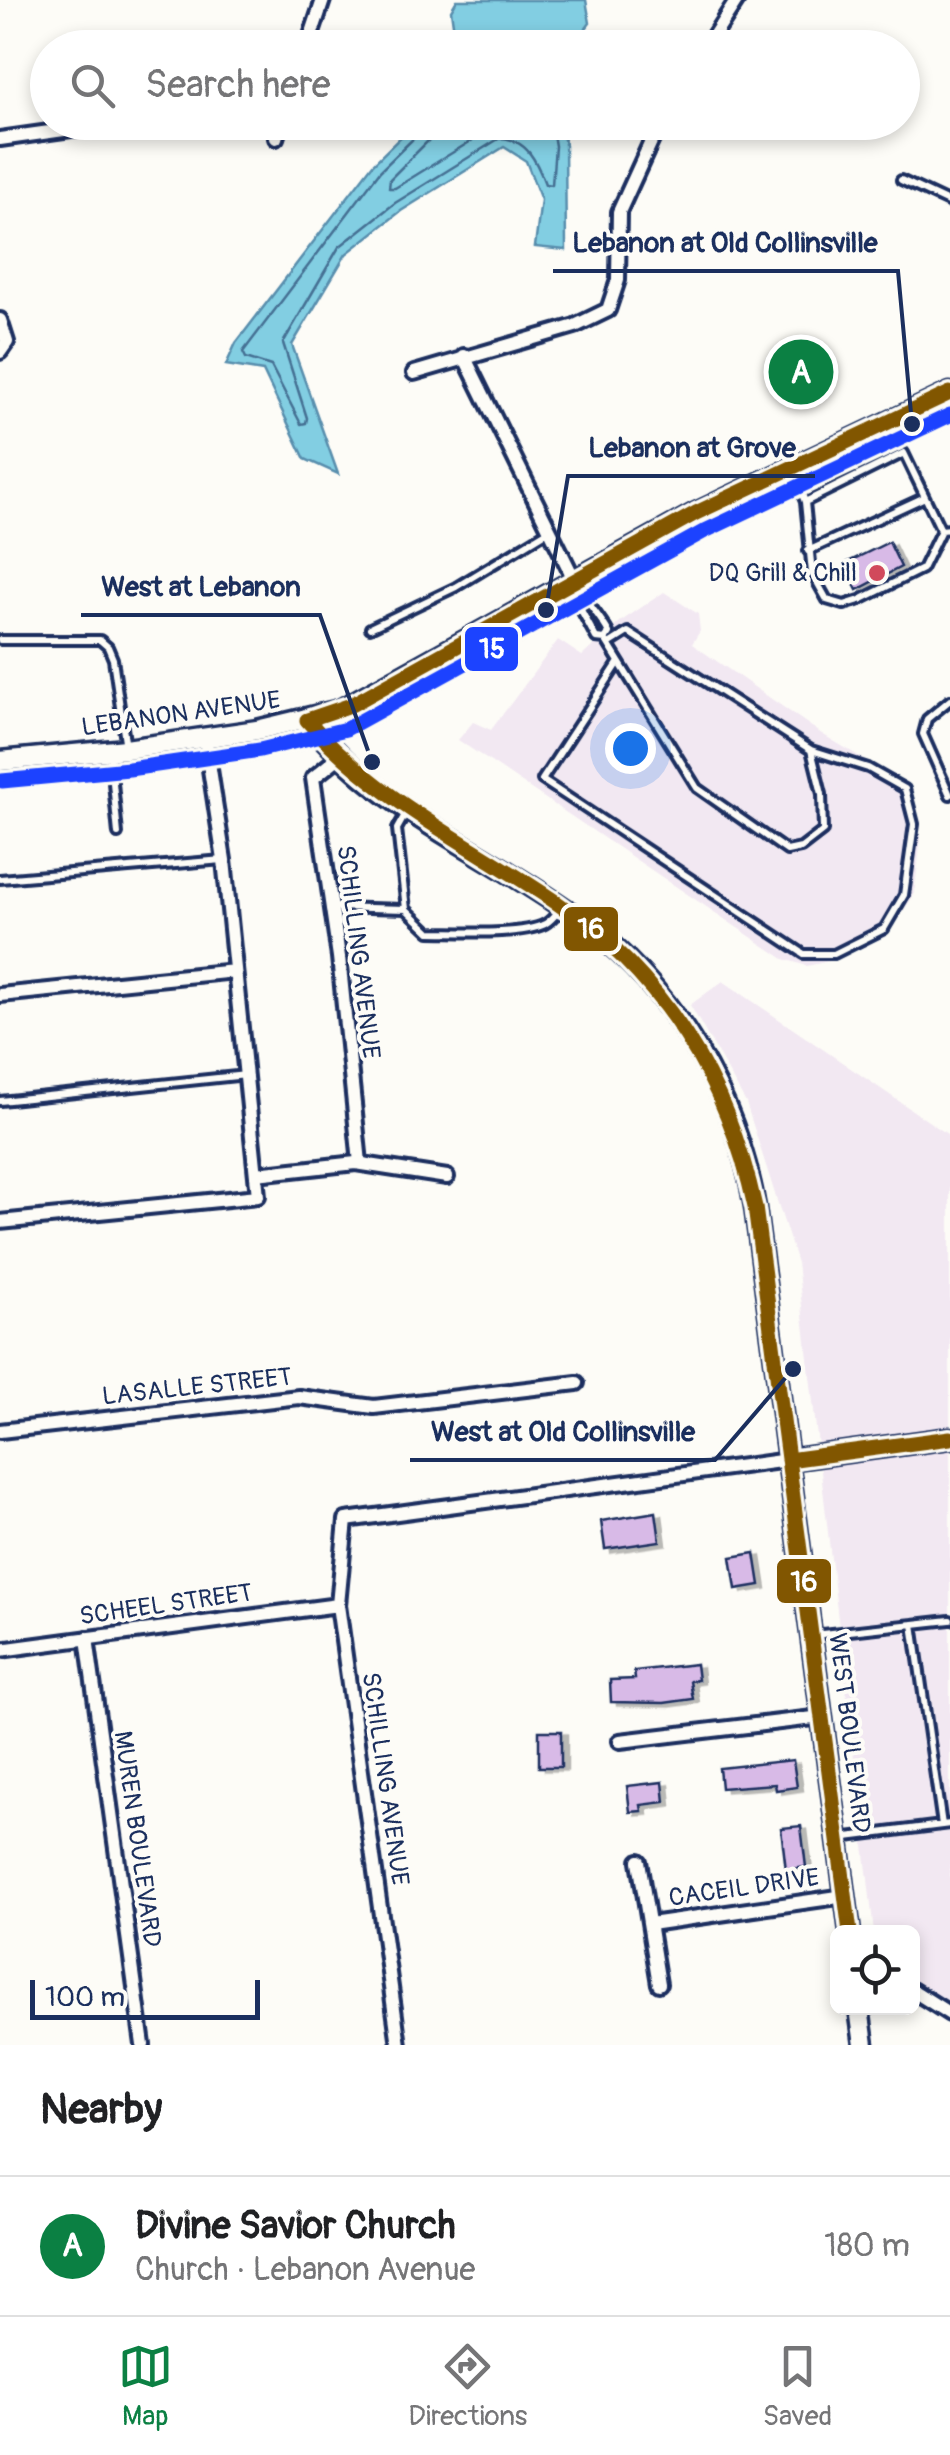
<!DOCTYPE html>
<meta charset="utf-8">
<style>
:root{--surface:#fff;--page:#f6f6f6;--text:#202124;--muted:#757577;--line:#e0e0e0;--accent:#0b8043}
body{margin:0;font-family:Pangolin,sans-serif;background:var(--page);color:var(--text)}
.controls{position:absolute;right:30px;bottom:30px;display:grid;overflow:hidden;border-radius:15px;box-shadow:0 5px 15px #0003}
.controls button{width:90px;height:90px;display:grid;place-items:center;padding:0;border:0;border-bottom:2px solid var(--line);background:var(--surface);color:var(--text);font:50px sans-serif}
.scale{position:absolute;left:30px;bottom:25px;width:230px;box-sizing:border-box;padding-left:10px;border:5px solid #1b2f5e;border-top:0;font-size:28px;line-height:35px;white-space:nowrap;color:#1b2f5e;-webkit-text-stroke:8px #fdfcf7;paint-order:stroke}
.you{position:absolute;left:630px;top:748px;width:35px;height:35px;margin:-25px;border:8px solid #fff;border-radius:50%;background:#1a73e8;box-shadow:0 0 0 15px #1a73e833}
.badge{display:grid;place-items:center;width:65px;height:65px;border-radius:50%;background:var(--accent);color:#fff;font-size:32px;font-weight:700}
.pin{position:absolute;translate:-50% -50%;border:5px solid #fff;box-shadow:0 2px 10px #0006}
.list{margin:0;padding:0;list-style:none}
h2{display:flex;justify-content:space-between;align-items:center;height:130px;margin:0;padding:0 40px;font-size:42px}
h2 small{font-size:32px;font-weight:400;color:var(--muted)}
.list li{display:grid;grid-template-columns:65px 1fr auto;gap:30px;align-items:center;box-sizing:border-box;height:140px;padding:0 40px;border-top:2px solid var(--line)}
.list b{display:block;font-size:38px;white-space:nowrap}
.list p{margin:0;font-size:32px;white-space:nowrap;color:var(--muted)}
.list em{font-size:32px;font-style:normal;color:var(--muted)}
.icon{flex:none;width:55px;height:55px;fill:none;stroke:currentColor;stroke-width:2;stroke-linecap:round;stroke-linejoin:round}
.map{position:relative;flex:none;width:950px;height:2045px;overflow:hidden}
.search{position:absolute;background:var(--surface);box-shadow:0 5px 15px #0003;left:30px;right:30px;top:30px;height:110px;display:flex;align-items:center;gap:25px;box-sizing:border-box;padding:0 35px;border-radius:55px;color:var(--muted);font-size:38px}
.sheet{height:270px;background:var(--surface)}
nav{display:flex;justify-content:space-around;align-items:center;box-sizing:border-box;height:140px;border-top:2px solid var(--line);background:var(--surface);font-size:28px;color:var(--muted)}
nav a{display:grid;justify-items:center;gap:5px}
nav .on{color:var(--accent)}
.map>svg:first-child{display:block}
.built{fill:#f2e8f2}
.water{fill:#82cee2;stroke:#598ead;stroke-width:2.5}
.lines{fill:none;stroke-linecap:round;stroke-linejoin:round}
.shore{stroke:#446f93;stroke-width:2.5}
.building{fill:#d8bae7;stroke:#1b2f5e;stroke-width:2.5;filter:url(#shadow)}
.lane-casing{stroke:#1b2f5e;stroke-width:14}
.street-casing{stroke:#1b2f5e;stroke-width:20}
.secondary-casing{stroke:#1b2f5e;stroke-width:25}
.lane{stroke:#fdfcf7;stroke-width:6}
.street{stroke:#fdfcf7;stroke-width:12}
.secondary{stroke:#fdfcf7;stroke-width:18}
.bus-1-casing{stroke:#fdfcf7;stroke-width:22}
.bus-2-casing{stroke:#fdfcf7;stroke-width:22}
.bus-1{stroke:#815601;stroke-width:15}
.bus-2{stroke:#1c43ff;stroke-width:15}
.poi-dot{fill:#d1495b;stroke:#fdfcf7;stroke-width:4}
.labels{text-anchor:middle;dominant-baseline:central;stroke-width:8;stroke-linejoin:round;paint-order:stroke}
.poi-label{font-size:25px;fill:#1b2f5e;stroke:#fdfcf7;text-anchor:end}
.street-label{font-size:25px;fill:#1b2f5e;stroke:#fdfcf7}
.leader{fill:none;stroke:#1b2f5e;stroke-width:4}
.callout-dot{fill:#1b2f5e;stroke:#fdfcf7;stroke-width:4}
.callout-label{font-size:28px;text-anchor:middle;font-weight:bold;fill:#1b2f5e;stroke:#fdfcf7;stroke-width:8;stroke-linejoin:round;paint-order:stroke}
.line-badge{stroke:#fdfcf7;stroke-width:4}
.badge-label{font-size:28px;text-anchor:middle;font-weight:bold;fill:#fff}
</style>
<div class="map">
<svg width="950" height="2045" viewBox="0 0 950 2045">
<defs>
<filter id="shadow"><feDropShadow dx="6" dy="3.5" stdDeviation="0" flood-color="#0004"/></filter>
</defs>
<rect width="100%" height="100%" fill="#fdfcf7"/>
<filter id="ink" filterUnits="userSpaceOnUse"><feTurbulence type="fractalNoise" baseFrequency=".01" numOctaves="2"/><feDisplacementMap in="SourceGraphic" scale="20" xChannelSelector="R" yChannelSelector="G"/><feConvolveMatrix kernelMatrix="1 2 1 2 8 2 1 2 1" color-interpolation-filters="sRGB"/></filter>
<g filter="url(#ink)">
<path class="built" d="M 664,592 L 698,614 L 700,631 L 692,644 L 822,734 L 902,782 L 911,791 L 921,839 L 914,895 L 886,936 L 838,959 L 807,966 L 784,959 L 458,740 L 473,722 L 491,730 L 558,640 L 582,656 L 620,622 Z
M 723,981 L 950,1136 L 950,2009 L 913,1983 L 912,1932 L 874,1932 L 797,1263 L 746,1103 L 690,1005 Z"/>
<path class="water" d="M 457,0 L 586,0 L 590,23 L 572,47 L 484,47 L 497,32 L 455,38 L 451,10 Z
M 415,123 L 560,123 L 565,144 L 566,250 L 535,247 L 541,200 L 526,161 L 504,147 L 401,211 L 346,254 L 292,345 L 338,474 L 305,459 L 263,371 L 226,365 L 236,343 L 373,164 Z"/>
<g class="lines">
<path class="shore" d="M 421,122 L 419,133 L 380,171 L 243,352 L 246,358 L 271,366 L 301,424 L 306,423 L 307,418 L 283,343 L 339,247 L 395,203 L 500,138 C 527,139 537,162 545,184 L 552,185 L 555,146 L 551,122
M 434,122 L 429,140 L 390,179 L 389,188 L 395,188 L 494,127 L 510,125 L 535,138 L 539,134 L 538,122"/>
</g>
<path class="building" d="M 889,542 L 901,567 L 857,590 L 844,564 Z
M 656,1512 L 660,1541 L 605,1549 L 601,1521 Z
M 755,1553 L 760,1585 L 736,1589 L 731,1557 Z
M 696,1664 L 698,1680 L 690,1681 L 693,1699 L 664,1703 L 611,1702 L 610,1680 L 635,1679 L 634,1671 Z
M 539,1731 L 561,1731 L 561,1767 L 539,1767 Z
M 793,1760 L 797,1787 L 776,1790 L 775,1784 L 721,1788 L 719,1768 Z
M 663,1782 L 665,1802 L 641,1805 L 642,1811 L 630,1812 L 627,1786 Z
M 801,1826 L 806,1867 L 786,1870 L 781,1828 Z"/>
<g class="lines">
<g class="lane-casing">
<path id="lane" d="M 901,180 L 950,203
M 792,468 L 805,502 L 904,453 L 941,530 L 950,529
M 805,502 L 812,573 L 827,600 L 844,605 L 860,600 L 922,569 L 941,530
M 808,551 L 925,497
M 577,584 C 585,602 599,614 609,633 L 605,639 L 697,788 L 787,851 L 801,848 L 823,831 L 822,794 L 811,750 L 628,632 L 609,644
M 584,600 L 581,610 L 596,638 L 605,639
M 370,628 L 456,587 L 548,531
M 0,640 L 100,640 L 108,647 L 113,659 L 126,748
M 619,662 L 542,780 L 804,954 L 834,954 L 884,929 L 904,895 L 914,824 L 905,789 L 868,768 L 811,750
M 950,700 L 927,719 L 923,734 L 950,795
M 110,752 L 118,834
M 0,879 L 223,860
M 332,907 L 406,909 L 397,829 L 406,813
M 406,909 L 430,932 C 458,932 521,936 545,924 C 552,920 557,913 562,907
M 0,1101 L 246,1075
M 913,1624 L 942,1825
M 813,1635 L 950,1620
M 839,1838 L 950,1824"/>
</g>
<g class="street-casing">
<path id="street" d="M 307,48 L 323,0
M 706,48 L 737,0
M 276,138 L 281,122
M 0,139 L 78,128
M 0,320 L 7,342 L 0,352
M 464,356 L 574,579
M 414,373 L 575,326 L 608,310 L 618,280 L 619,212 L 660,122
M 340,756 L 313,778 L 339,957 L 360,1163 L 356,1163
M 0,995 L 235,971
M 256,1174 L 356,1163 L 447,1177
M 0,1222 L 258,1196 L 224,860 L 205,737
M 0,1431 L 299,1397 L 374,1407 L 577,1383
M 87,1638 L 143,2045
M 0,1650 L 338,1605
M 620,1741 L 822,1717
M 639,1861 L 659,1984
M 650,1924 L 845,1896
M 912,1990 L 950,2014
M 399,2045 L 338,1605 L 346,1520 L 788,1460"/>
</g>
<g class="secondary-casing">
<path id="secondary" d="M 307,720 C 327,743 348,765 372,784 C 438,836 515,871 582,921 C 674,990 736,1095 755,1207 L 850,1932
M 0,761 L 126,749 L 257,730 L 340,710 L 696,513 L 950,393
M 788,1460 L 950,1438
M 859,2008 L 864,2045"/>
</g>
<use href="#lane" class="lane"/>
<use href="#street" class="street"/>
<use href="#secondary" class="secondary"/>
<g class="bus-1-casing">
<path id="bus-1" d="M 307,720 C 379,802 469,843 557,903 C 664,976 728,1082 755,1207 L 850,1932
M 307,720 L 351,705 L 696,513 L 950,393
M 788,1460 L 950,1438"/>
</g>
<g class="bus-2-casing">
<path id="bus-2" d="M 2,781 L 129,769 L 260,750 L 346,729 L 705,531 L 950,415"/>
</g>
<use href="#bus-1" class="bus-1"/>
<use href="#bus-2" class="bus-2"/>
</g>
</g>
<circle class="poi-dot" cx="877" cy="573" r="10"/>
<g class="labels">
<g class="poi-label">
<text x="857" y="573">DQ Grill &amp; Chill</text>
</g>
<g class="street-label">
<text transform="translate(181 714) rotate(-8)">LEBANON AVENUE</text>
<text transform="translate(358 952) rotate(83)">SCHILLING AVENUE</text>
<text transform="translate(197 1387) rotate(-6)">LASALLE STREET</text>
<text transform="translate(166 1605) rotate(-8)">SCHEEL STREET</text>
<text transform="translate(849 1733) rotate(83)">WEST BOULEVARD</text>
<text transform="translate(385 1779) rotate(82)">SCHILLING AVENUE</text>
<text transform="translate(137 1839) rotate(82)">MUREN BOULEVARD</text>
<text transform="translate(744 1888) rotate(-8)">CACEIL DRIVE</text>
</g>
</g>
<path class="leader" d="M912 424L898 271H553M546 610L568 476H815M372 762L320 615H81M793 1369L715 1460H410"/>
<g class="callout-dot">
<circle cx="912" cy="424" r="10"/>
<circle cx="546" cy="610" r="10"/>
<circle cx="372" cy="762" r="10"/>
<circle cx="793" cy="1369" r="10"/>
</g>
<g class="callout-label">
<text x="725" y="252">Lebanon at Old Collinsville</text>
<text x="692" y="457">Lebanon at Grove</text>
<text x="201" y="596">West at Lebanon</text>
<text x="563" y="1441">West at Old Collinsville</text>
</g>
<g class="line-badge">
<rect x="463" y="625" width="57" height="48" rx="10" fill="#1c43ff"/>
<rect x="562" y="905" width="58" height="48" rx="10" fill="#815601"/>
<rect x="775" y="1557" width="58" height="48" rx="10" fill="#815601"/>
</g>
<g class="badge-label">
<text x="492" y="658">15</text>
<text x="591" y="938">16</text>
<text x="804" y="1591">16</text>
</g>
</svg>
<div class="controls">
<button><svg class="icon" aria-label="locate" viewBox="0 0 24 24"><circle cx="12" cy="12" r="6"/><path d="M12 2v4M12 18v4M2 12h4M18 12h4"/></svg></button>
</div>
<div class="scale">100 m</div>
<div class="you"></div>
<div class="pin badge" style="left:801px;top:372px">A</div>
<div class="search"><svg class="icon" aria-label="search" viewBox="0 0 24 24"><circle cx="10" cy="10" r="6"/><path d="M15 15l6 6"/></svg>Search here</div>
</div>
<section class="sheet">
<h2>Nearby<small></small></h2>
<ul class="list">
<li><span class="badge">A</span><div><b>Divine Savior Church</b><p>Church · Lebanon Avenue</p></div><em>180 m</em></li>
</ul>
</section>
<nav>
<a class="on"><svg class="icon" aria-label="map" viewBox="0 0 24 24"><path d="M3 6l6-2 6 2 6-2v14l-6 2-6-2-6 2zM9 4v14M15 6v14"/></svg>Map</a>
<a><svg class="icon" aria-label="directions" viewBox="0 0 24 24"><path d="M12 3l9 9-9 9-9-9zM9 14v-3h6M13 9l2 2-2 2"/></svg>Directions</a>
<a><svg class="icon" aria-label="saved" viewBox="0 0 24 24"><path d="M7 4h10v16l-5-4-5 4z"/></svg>Saved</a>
</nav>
